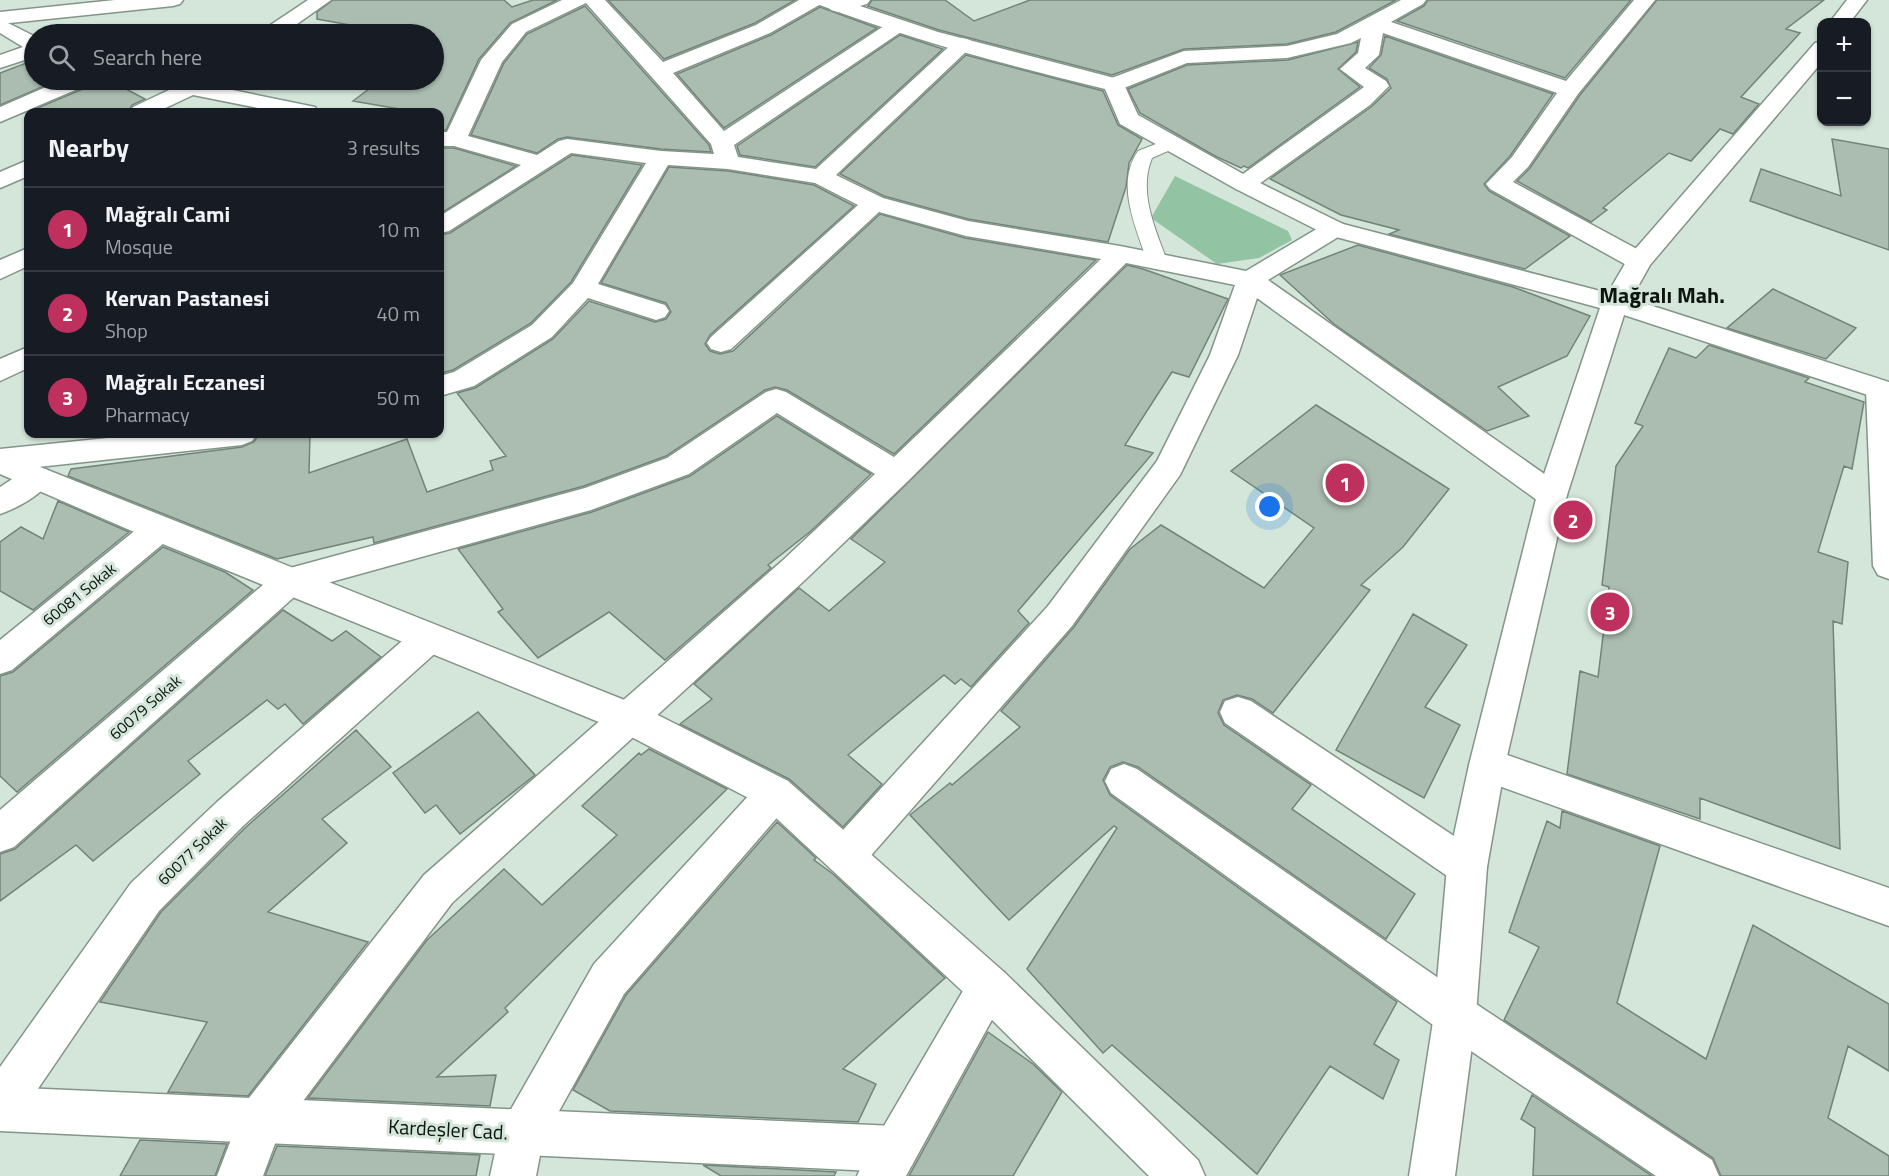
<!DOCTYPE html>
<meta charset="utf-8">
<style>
:root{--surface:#171b24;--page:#242831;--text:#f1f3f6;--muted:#9ea1a6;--line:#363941;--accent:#be305e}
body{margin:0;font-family:"Titillium Web",sans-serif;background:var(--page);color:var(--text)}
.controls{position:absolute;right:18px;top:18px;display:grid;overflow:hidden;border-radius:12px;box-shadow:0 2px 4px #0004}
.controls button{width:54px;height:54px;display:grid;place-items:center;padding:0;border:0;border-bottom:2px solid var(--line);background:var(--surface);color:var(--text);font:30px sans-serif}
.you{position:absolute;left:1270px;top:507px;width:21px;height:21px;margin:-15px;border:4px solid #fff;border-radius:50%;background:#1a73e8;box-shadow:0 0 0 9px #1a73e833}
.badge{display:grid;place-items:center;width:39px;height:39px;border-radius:50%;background:var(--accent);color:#fff;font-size:20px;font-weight:700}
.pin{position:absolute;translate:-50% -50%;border:3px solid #fff;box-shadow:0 2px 6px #0006}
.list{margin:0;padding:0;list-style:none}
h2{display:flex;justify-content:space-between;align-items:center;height:78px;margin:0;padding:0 24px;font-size:26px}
h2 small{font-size:20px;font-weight:400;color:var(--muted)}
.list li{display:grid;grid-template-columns:39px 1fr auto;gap:18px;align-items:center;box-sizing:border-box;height:84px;padding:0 24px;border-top:2px solid var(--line)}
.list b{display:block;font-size:22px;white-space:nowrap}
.list p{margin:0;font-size:20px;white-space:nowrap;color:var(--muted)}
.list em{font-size:20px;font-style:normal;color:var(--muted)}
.icon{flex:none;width:33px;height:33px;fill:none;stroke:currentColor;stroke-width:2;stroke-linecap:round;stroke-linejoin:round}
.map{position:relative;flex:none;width:1889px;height:1176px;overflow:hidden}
.search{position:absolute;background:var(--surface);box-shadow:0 2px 4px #0004;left:24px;top:24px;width:420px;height:66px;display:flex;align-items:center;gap:15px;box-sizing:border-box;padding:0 21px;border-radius:33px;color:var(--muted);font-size:22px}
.panel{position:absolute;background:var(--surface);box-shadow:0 2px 4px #0004;left:24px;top:108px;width:420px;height:330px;border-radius:12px}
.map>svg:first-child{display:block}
.green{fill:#92c4a4}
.building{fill:#abbdb1;stroke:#728478;stroke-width:1.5}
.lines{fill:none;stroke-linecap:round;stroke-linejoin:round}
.service-casing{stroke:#839589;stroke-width:2}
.minor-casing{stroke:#839589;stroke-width:3}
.tertiary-casing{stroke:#839589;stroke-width:3}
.service{fill:#fff;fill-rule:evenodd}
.minor{fill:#fff;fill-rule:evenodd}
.tertiary{fill:#fff;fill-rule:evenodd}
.labels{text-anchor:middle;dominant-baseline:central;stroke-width:6;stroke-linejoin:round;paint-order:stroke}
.street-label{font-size:16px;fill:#0e1510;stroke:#d3e6d9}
.near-street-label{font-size:20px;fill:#0e1510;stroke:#d3e6d9}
.district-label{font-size:22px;font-weight:bold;fill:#0e1510;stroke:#d3e6d9}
</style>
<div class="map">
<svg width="1889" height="1176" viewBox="0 0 1889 1176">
<rect width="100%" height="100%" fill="#d3e6d9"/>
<path class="green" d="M 1175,176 L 1288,231 L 1292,240 L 1259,258 L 1217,264 L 1151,218 Z"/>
<path class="building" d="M 333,0 L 504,0 L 512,7 L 533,0 L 557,0 L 510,23 L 479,59 L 446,130 L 440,130 L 440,112 L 417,112 L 353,101 L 381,80 L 434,80 L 434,34 L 400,34 L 317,19 L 317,12 Z
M 608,0 L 795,0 L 755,23 L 664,59 Z
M 872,0 L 945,0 L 974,21 L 1030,0 L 1396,0 L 1336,32 L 1287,44 L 1184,49 L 1112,75 L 939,30 L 868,6 Z
M 1428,0 L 1631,0 L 1565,78 L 1397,21 L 1424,6 Z
M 1657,0 L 1824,0 L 1786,29 L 1800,33 L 1741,97 L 1759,104 L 1733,134 L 1720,129 L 1691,161 L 1669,153 L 1603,208 L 1607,210 L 1591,222 L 1517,181 L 1530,168 L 1580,95 Z
M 585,6 L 709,145 L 711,152 L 661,149 L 567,137 L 558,139 L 537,153 L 471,135 L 504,63 L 527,34 Z
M 820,7 L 877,28 L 724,128 L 677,74 L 771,35 Z
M 900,35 L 943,49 L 815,167 L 740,155 L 737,146 Z
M 1385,36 L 1553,94 L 1510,156 L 1484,184 L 1489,191 L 1570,236 L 1525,269 L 1389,234 L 1399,230 L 1341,215 L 1270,179 L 1371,107 L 1391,88 L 1387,79 L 1369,68 L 1381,55 Z
M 1358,42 L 1356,52 L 1338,69 L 1360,87 L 1248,168 L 1244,166 L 1241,168 L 1215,156 L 1140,113 L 1128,89 L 1187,65 L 1288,60 Z
M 966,55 L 1103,91 L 1118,125 L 1142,139 L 1129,163 L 1126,187 L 1108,242 L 968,219 L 884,196 L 840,174 Z
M 34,60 L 34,80 L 58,80 L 0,105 L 0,73 Z
M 92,80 L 109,80 L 145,99 L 132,105 L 128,112 L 28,112 L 88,87 Z
M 1832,139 L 1889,149 L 1889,250 L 1750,201 L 1761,169 L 1841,196 Z
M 440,148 L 454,148 L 516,166 L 440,214 Z
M 572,155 L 642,165 L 571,282 L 531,323 L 453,370 L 441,373 L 440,235 L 450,233 Z
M 669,167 L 728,171 L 814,185 L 854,206 L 710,335 L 705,344 L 710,351 L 720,354 L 733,351 L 880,214 L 965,238 L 1096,260 L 894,454 L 787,390 L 775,387 L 765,390 L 666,456 L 584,486 L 374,543 L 373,537 L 277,559 L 68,476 L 71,469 L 242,447 L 254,442 L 259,434 L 310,434 L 309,473 L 407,439 L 427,492 L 493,470 L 490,461 L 506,456 L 457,393 L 475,388 L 553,339 L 589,301 L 655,322 L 666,319 L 671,312 L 666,303 L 601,283 Z
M 1358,245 L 1513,287 L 1590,316 L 1567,356 L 1498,387 L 1529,416 L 1487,431 L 1334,324 L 1280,275 Z
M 1127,265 L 1143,269 L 1228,299 L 1189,377 L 1172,372 L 1125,445 L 1153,453 L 1018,611 L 1029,623 L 971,687 L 961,679 L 955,684 L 944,675 L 848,755 L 882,784 L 843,827 L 789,779 L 680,724 L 712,699 L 694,684 L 799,588 L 829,611 L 885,562 L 851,539 Z
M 1773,289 L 1856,328 L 1826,359 L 1727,328 Z
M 1709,345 L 1809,378 L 1805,382 L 1864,402 L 1852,469 L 1844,466 L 1818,552 L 1848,562 L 1842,624 L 1833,621 L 1840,849 L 1700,798 L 1700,819 L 1567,774 L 1580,671 L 1598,677 L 1609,587 L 1602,585 L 1616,466 L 1643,426 L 1635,423 L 1669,348 L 1696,358 Z
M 1316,405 L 1449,489 L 1403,547 L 1361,585 L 1370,590 L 1273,713 L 1252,699 L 1237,695 L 1223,700 L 1218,713 L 1224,725 L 1311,785 L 1292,809 L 1415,894 L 1386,939 L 1138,767 L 1123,762 L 1110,767 L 1103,780 L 1110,795 L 1397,1002 L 1374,1044 L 1399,1060 L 1383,1099 L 1330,1066 L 1257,1174 L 1112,1045 L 1103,1053 L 1027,969 L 1117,828 L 1114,826 L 1009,920 L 910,815 L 950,783 L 952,785 L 1020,727 L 1001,711 L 1074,627 L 1130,549 L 1161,525 L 1264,588 L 1314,528 L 1231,471 Z
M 777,416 L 871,474 L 811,531 L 768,565 L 771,568 L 665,660 L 609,612 L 538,658 L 498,612 L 503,609 L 458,549 L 592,512 L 690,476 Z
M 58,501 L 129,532 L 33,610 L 0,591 L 0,542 L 21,527 L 43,539 Z
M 163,547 L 225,572 L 253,590 L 17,792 L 0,776 L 0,676 L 13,672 Z
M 283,610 L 332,641 L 346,631 L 381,657 L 303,724 L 285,704 L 278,709 L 267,700 L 188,761 L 200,774 L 93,861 L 76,845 L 0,901 L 0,854 L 15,849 Z
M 1413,614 L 1467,645 L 1425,707 L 1460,725 L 1424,798 L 1336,750 Z
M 478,712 L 535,775 L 460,834 L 436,805 L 425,813 L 393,773 Z
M 356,730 L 391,767 L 322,819 L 347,843 L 268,912 L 368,942 L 248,1096 L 168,1092 L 207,1022 L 100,1002 L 161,912 L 245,828 Z
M 649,749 L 727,789 L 505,1008 L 508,1012 L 437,1077 L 496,1075 L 490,1106 L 308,1098 L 427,940 L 504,869 L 542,905 L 617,835 L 582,806 L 639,753 L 641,755 Z
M 1562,811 L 1660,846 L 1617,1003 L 1706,1059 L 1753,925 L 1889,1004 L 1889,1071 L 1848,1046 L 1828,1118 L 1889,1156 L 1889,1176 L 1721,1176 L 1713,1158 L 1504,1020 L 1539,947 L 1509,932 L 1547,821 L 1560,828 Z
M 777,822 L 816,858 L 814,860 L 833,874 L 945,978 L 843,1069 L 876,1084 L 858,1122 L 610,1111 L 573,1090 L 626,995 Z
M 988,1032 L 1033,1064 L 1062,1092 L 1013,1176 L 909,1176 Z
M 1532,1095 L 1652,1176 L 1533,1176 L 1535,1128 L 1521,1119 Z
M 140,1140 L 227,1144 L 215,1176 L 120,1176 Z
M 277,1146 L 480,1155 L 476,1176 L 265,1176 Z
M 703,1165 L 836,1172 L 834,1176 L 721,1176 Z"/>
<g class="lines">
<g class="service-casing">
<path id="service" d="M 1171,138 L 1177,139 L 1180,143 L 1177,147 L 1152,158 C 1138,192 1155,228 1167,261 L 1164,265 L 1157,267 L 1150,265 L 1147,261 C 1136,227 1115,184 1138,151 Z"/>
</g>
<g class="minor-casing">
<path id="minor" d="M 308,0 L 331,0 L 283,34 L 260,34 L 263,30 Z
M 562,0 L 605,0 L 663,62 L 756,25 L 799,0 L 824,0 L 821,4 L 770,33 L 673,73 L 724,131 L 890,22 L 904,22 L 907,26 L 904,30 L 734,145 L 738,157 L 816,169 L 956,40 L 963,38 L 970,40 L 973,44 L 970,48 L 836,175 L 883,198 L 968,221 L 1120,246 L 1246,271 L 1325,224 L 1334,221 L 1343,224 L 1346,229 L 1343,234 L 1268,280 L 1563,487 L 1567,495 L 1563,503 L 1552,507 L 1541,503 L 1257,298 L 1238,355 L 1180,475 L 1072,626 L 860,868 L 846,873 L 832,868 L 827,855 L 832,842 L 1048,606 L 1157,461 L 1210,355 L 1235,285 L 1126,263 L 908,481 L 806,579 L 452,903 L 279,1133 L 263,1176 L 217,1176 L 245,1103 L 424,875 L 782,561 L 875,474 L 777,413 L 689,474 L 591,510 L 302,590 L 14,847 L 0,852 L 0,810 L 279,571 L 585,488 L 667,458 L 766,392 L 776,389 L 786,392 L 894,457 L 1101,259 L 966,236 L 879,212 L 731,349 L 721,352 L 711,349 L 707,343 L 711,337 L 858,205 L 815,183 L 728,169 L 668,165 L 598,284 L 665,305 L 669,311 L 665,317 L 656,320 L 588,298 L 552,337 L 474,386 L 440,396 L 440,376 L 454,372 L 532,325 L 573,283 L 646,163 L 571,153 L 449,231 L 440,233 L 440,216 L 521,165 L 454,146 L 440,146 L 440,132 L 447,132 L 481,60 L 512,24 ZM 586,3 L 711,144 L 714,154 L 661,151 L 567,139 L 559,141 L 537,155 L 468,136 L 502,62 L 526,32 Z
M 837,0 L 870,0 L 867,4 L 838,12 L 831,10 L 828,6 L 831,2 Z
M 1401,0 L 1426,0 L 1423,4 L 1391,22 L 1566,81 L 1634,0 L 1655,0 L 1578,94 L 1528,167 L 1513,182 L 1648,255 L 1652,261 L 1648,267 L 1639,269 L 1630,267 L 1490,189 L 1486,184 L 1512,157 L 1557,93 L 1383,33 L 1379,55 L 1365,68 L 1386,81 L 1389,86 L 1370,105 L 1252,189 L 1244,191 L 1236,189 L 1232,184 L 1236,179 L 1364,87 L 1340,69 L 1358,53 L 1361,38 L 1351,43 L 1287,58 L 1187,63 L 1114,92 L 1106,90 L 1103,85 L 1106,80 L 1184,51 L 1287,46 L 1337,34 Z
M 0,19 L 34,36 L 34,57 L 0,68 L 0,55 L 23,47 L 0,33 Z
M 62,80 L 90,80 L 87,85 L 0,122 L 0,107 Z
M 145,80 L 206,80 L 208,85 L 315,107 L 318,112 L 278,112 L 193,95 L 157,112 L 130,112 L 133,107 L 169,90 L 147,85 Z
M 28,160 L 28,176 L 0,188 L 0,172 Z
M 28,248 L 28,266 L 0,279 L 0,260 Z
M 28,347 L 28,368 L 0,381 L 0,359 Z
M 1880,380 L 1889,383 L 1889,579 L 1878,575 L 1873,566 L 1866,390 L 1870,383 Z
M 147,434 L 257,434 L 252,441 L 242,445 L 38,467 L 48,470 L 52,478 C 43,494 18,508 0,514 L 0,487 L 26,470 L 36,467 L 0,471 L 0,449 Z
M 159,517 L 170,520 L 175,529 L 170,538 L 12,670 L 0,674 L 0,640 L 148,520 Z
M 429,624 L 441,628 L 446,638 L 441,648 L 243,826 L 159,911 L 16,1121 L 0,1127 L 0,1067 L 131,883 L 217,802 L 417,628 Z
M 1238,697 L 1251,701 L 1481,854 L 1487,867 L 1481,880 L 1467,886 L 1453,880 L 1225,723 L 1220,712 L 1225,701 Z
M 1487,748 L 1889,888 L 1889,926 L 1474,777 L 1469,765 L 1474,753 Z
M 1124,764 L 1137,769 L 1470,1000 L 1712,1160 L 1719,1176 L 1656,1176 L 1440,1030 L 1111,793 L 1105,781 L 1111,769 Z
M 775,776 L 788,781 L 794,793 L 788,805 L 624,994 L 543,1140 L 536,1176 L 490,1176 L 499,1134 L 506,1118 L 594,964 L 762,781 Z
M 989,966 L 1004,972 L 1010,987 L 906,1176 L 857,1176 L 864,1160 L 974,972 Z"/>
</g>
<g class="tertiary-casing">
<path id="tertiary" d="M 115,0 L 183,0 L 180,4 L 173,6 L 0,24 L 0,12 Z
M 814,0 L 842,0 L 938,32 L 1122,80 L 1138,115 L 1252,179 L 1343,224 L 1608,293 L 1630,255 L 1815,43 L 1822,41 L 1822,62 L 1650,265 L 1631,299 L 1889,382 L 1889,402 L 1624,315 L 1567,495 L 1505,765 L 1487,867 L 1476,1015 L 1455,1176 L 1409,1176 L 1434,1015 L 1447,867 L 1469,765 L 1537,495 L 1600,308 L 1325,234 L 1236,189 L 1120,124 L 1105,89 C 1007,65 911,40 817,4 Z
M 1847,0 L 1867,0 L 1850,22 L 1830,22 Z
M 0,451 L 642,707 L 788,781 L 1004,972 L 1198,1160 L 1205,1176 L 1149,1176 L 974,1002 L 762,805 L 616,729 L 148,538 L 0,474 Z
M 0,1087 L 896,1126 L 912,1133 L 919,1149 L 912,1165 L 896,1172 L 0,1131 Z"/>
</g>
<use href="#service" class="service"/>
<use href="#minor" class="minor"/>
<use href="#tertiary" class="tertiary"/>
</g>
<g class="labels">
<g class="street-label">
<text transform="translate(79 594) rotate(-39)">60081 Sokak</text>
<text transform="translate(145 707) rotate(-41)">60079 Sokak</text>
<text transform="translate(192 851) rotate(-44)">60077 Sokak</text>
</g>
<g class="near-street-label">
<text transform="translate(448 1129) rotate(3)">Kardeşler Cad.</text>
</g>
<g class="district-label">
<text x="1662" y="295">Mağralı Mah.</text>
</g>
</g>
</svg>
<div class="controls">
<button>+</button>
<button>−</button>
</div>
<div class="you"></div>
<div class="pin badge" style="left:1345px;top:483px">1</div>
<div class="pin badge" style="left:1573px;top:520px">2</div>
<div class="pin badge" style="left:1610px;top:612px">3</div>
<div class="search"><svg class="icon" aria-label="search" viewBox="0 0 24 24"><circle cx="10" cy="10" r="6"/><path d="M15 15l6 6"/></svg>Search here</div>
<section class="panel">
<h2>Nearby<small>3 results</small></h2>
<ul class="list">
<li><span class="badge">1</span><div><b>Mağralı Cami</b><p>Mosque</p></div><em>10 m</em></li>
<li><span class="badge">2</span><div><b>Kervan Pastanesi</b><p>Shop</p></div><em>40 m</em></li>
<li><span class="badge">3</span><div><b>Mağralı Eczanesi</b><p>Pharmacy</p></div><em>50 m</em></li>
</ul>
</section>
</div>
